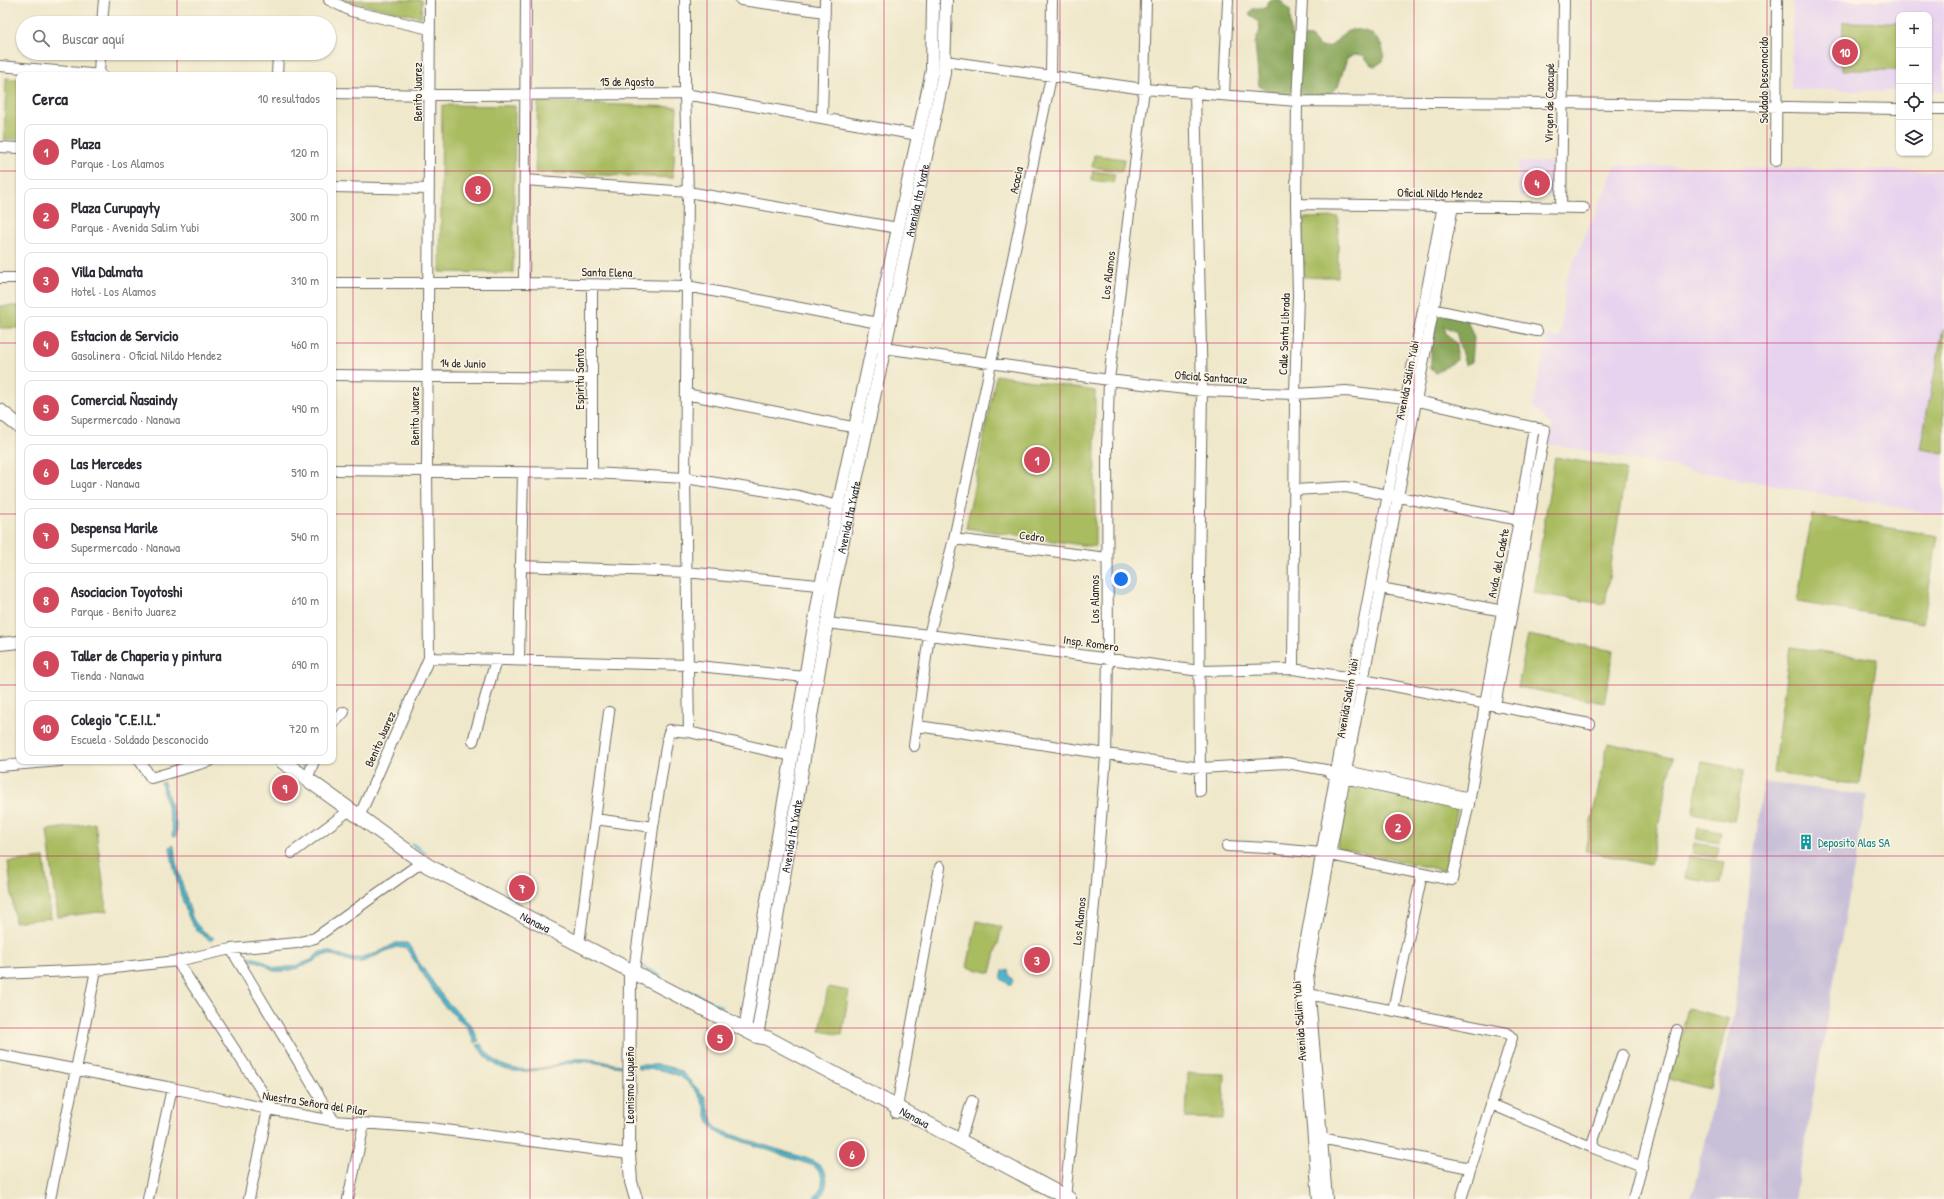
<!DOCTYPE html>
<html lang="es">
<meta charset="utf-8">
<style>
:root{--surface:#fff;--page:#f7f7f7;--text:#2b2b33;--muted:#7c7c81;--line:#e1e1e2;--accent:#d1495b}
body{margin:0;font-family:"Patrick Hand",sans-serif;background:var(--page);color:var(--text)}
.controls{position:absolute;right:12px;top:12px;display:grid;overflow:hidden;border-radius:8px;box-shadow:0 1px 3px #0004}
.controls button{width:36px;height:36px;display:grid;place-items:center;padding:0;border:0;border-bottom:1px solid var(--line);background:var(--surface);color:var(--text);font:20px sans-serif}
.you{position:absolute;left:1121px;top:579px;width:14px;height:14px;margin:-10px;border:3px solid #fff;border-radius:50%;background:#1a73e8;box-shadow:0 0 0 6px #1a73e833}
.badge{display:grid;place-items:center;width:26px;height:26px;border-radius:50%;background:var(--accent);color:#fff;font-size:13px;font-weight:700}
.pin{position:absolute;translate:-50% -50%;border:2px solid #fff;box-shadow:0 1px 4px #0006}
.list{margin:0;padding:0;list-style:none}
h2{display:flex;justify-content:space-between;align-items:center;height:52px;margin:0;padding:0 16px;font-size:17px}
h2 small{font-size:13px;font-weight:400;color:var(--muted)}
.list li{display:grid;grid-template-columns:26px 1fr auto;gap:12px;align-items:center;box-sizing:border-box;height:56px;margin:0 8px 8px;padding:0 8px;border:1px solid var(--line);border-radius:8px}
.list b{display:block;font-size:15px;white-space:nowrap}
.list p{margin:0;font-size:13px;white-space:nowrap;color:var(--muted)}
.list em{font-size:13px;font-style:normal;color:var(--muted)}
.icon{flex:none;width:22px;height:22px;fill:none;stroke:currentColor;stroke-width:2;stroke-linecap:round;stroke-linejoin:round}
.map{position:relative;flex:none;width:1944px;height:1199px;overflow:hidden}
.search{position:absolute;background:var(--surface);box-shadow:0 1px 3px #0004;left:16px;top:16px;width:320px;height:44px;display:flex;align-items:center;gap:10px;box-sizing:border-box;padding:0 14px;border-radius:22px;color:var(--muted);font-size:15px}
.panel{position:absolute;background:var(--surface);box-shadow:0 1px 3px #0004;left:16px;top:72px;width:320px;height:692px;border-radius:8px}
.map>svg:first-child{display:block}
.built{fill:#e7d2ef}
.industrial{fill:#c8bfd8}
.green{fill:#a9bc60;stroke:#6a7446}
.forest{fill:#86a456;stroke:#586840}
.water{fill:#4eb5cc;stroke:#3c707c}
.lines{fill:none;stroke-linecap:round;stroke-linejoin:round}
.stream{stroke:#4eb5cc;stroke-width:2.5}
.minor-casing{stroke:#706d63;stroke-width:12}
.tertiary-casing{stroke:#706d63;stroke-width:14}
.secondary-casing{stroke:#706d63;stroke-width:16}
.minor{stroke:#fff;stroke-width:10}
.tertiary{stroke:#fff;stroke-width:12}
.secondary{stroke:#fff;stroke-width:14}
.grid{fill:none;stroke:#c2185b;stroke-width:1;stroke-opacity:0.55}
.labels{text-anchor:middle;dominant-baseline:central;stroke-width:3;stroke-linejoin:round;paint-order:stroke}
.street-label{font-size:12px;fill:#2b2b2b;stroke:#fcf5e5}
.culture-label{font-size:12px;fill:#0d838f;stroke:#fcf5e5;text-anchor:start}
</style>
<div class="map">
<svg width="1944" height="1199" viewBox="0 0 1944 1199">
<rect width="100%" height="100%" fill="#fcf5e5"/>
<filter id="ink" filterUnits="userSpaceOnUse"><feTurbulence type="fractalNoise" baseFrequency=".025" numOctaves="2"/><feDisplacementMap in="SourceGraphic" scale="8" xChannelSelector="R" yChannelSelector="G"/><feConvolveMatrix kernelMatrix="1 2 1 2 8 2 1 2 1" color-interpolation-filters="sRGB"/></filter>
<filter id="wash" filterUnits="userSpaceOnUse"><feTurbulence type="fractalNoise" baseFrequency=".012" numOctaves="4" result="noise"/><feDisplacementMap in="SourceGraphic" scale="16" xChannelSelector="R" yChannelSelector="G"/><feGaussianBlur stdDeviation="0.9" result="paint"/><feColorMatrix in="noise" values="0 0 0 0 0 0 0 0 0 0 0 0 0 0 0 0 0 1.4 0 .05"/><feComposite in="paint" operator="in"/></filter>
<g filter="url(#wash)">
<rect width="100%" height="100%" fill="#efe8cb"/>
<path class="built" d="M 1793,0 L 1944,0 L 1944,92 L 1929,92 L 1929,15 L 1899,15 L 1899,91 L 1791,89 Z
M 1518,162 L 1552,162 L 1552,196 L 1519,197 Z
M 1616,165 L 1944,171 L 1944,516 L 1548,444 L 1552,426 L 1533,406 L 1547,335 L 1560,338 L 1566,280 Z"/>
<path class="industrial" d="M 1763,782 L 1867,795 L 1795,1199 L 1689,1199 L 1694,1187 L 1733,1017 Z"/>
<path class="green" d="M 341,0 L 422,0 L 421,17 Z
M 1843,22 L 1899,23 L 1899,70 L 1842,70 Z
M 6,78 L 19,79 L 19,139 L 4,139 Z
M 538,102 L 677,107 L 673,178 L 535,172 Z
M 442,105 L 515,106 L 513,273 L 440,272 Z
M 1094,155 L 1124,159 L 1122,171 L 1092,167 Z
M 1093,171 L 1115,174 L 1113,183 L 1091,180 Z
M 1338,217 L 1338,277 L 1303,277 L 1303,218 Z
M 0,306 L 19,306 L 19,328 L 0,328 Z
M 1943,329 L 1944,329 L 1944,453 L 1920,449 Z
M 996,375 L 1095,391 L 1095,547 L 966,528 Z
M 1555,457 L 1626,469 L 1605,604 L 1533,593 Z
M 1812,515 L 1938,536 L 1923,623 L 1797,602 Z
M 1528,635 L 1614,651 L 1604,703 L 1518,687 Z
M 1790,647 L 1877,659 L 1859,785 L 1773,773 Z
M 1608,743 L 1673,757 L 1650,865 L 1585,851 Z
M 799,748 L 758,1003 L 756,1004 L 755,1004 Z
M 1702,762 L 1744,770 L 1734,821 L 1692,813 Z
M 1351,779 L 1458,806 L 1446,871 L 1337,848 Z
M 95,823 L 107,911 L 58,917 L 47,830 Z
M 1698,828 L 1721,832 L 1719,843 L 1696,839 Z
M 1694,843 L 1719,847 L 1717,858 L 1692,853 Z
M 1689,856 L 1724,862 L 1720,884 L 1685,878 Z
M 44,858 L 51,918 L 15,922 L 8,862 Z
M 977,921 L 1002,927 L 991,973 L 967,967 Z
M 828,987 L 849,991 L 842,1035 L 820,1031 Z
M 1688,1008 L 1729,1019 L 1710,1089 L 1669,1079 Z
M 1188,1073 L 1225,1074 L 1223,1119 L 1186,1118 Z"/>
<path class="forest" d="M 1271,0 L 1280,0 L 1290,10 L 1291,36 L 1311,37 L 1320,47 C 1338,49 1335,36 1348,31 C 1358,27 1373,32 1379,41 C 1383,47 1385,54 1383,61 L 1376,66 L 1371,65 L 1363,55 L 1354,54 L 1347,58 L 1338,87 L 1320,101 L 1297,101 L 1265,90 L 1259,86 L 1255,43 L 1260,30 L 1259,23 L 1249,14 L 1253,8 L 1266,8 L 1268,2 Z
M 1442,314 L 1466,318 L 1474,338 L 1472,362 L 1465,365 L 1456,332 L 1444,326 L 1446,333 L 1456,343 L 1457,360 L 1436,373 L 1431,369 L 1431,327 L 1435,317 Z"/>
<path class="water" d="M 164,782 L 177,827 L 176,837 L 172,836 L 173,830 L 161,783 Z
M 172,845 L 174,846 L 176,863 L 192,917 C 196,926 205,933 214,938 L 211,941 C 204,936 195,930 191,922 C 183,907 172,863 170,847 Z
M 396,943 L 407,943 L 412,948 L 418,961 L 446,1001 L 471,1025 L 479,1041 L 475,1043 L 467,1027 L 443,1005 L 406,948 C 396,942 374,959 362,962 C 348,965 338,953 325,955 C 311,963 293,973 275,971 C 270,971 269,967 265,965 C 259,961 250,960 243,959 L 241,954 L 262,960 L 274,968 L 279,968 L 295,966 L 311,960 L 320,952 L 327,951 L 350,958 L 358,958 L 377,953 Z
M 1008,969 L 1009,976 L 1013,980 L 1011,985 L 1001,979 L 1003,971 Z
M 481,1044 C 497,1071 521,1073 551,1066 C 559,1064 567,1060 575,1059 C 589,1057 607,1063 621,1065 L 621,1067 C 607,1065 589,1060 575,1062 C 537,1068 503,1087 477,1045 Z
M 637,1065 L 660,1065 L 673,1068 L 683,1073 L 705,1097 L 714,1125 L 718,1129 C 740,1138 763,1145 786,1152 C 797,1156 811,1158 820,1166 C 831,1176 827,1189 819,1199 L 813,1199 C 824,1187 826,1178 814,1166 L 718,1133 C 709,1128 708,1118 705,1109 C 693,1076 670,1068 638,1069 Z"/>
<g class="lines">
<path class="stream" d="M 294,761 L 308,770
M 312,773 L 324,781
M 412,844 L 426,853
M 638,964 L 660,976
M 688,990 L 721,1007"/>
</g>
</g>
<g filter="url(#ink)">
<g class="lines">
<g class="minor-casing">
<path id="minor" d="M 329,0 L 351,11 L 430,29
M 685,0 L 685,94 L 688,192 L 685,478 L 689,732
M 741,0 L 825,12
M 102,23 L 104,0
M 945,61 L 1144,89 L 1297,101 L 1561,103 L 1899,109
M 0,66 L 102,75
M 99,75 L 100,53
M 277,75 L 278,55
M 1195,92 L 1202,391 L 1199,574 L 1200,791
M 333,93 L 430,95 L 685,94 L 918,135
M 1224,95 L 1228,0
M 1929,109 L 1944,109
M 822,117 L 825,0
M 0,147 L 19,148
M 1776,161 L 1777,0
M 525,180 L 688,192 L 898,228
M 333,187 L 429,189
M 1296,204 L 1584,208
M 1561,207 L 1564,0
M 0,278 L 19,278
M 333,283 L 524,283 L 687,286 L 878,323
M 524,283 L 526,0
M 1426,308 L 1537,331
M 877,347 L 1109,380 L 1202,391 L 1295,394 L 1346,391 L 1405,398 L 1545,430 L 1495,706
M 333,375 L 592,378
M 686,394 L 862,429
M 333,470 L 592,473 L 685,478 L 799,496 L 838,506
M 592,473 L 592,285
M 1294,490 L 1346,487 L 1525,521
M 954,539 L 1107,558
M 520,566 L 686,572 L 828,586
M 1375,587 L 1509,612
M 827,623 L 929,635 L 1200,671 L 1293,669 L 1353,678 L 1590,724
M 429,658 L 688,665 L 805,677
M 519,660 L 523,472
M 1293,669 L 1295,394 L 1298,295 L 1296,204 L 1297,101 L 1302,0
M 333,724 L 344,712
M 918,726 L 1201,768 L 1286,763 L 1326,770 L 1335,776 L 1469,805
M 473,741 L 496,660
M 914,746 L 929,635 L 954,539 L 1051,77 L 1052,0
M 140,761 L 151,778 L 210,761
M 0,766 L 60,761
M 1342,770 L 1470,798
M 307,779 L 314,761
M 359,817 L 429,658 L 427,471 L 430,0
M 595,819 L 653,827
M 1227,846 L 1267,848 L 1321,853 L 1452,880 L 1470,798 L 1485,704 L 1519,520 L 1534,427
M 292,853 L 350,810
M 579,944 L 609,712
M 231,949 L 334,1121
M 177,961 L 274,1110
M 634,971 L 653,827 L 668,735 L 670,730 L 689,732 L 792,756
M 0,974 L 96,970 L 177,961 L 231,949 L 297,943 L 315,938 L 422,862
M 1303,993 L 1507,1033 L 1512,1038 L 1461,1199
M 1393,1010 L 1422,874
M 0,1055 L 172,1088 L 268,1109 L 334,1121 L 430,1128 L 629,1154
M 1491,1104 L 1591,1147 L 1642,1167
M 896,1113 L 940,867
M 1321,1138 L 1470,1168
M 960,1141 L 972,1101
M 1591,1147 L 1622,1055
M 50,1199 L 96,970
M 148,1199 L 172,1088
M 249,1199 L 268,1109
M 348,1199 L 364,1124
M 1065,1199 L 1095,894 L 1106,755 L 1108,658 L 1107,449 L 1109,380 L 1144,89 L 1146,0
M 1318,1199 L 1300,982 L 1300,972 L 1353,678 L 1443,205
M 1327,1199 L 1308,972 L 1453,206
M 1633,1199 L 1677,1030"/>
</g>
<g class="tertiary-casing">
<g id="tertiary">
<path d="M 0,644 L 19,642"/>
<path d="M 630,970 L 629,1154 L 631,1182 L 636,1199"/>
<path d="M 745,1029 L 821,585 L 929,85 L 932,70 L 933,0"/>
<path id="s1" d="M 757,1036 L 833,587 L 944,73 L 946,0"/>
</g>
</g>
<g class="secondary-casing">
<g id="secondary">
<path d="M 0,411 L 19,426"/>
<path id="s2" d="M 282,761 L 428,866 L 757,1036 L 767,1038 L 1069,1199"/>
</g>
</g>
<use href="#minor" class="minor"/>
<use href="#tertiary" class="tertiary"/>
<use href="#secondary" class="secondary"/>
</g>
</g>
<path class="grid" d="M 177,0 L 177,23M 353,0 L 353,1199M 530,0 L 530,1199M 707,0 L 707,1199M 884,0 L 884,1199M 1060,0 L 1060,1199M 1237,0 L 1237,1199M 1414,0 L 1414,1199M 1591,0 L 1591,1199M 1767,0 L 1767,1199M 177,53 L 177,75M 0,171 L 19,171M 333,171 L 1944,171M 0,343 L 19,343M 333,343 L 1944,343M 0,514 L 19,514M 333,514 L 1944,514M 0,685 L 19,685M 333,685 L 1944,685M 177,761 L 177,1199M 0,856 L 1944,856M 0,1028 L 1944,1028"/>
<defs>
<g id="building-bare" transform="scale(1.2)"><path d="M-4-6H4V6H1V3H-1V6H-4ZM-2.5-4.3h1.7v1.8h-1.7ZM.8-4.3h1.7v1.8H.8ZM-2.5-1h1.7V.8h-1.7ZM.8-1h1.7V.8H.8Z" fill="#0f9aa8" stroke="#fcf5e5" stroke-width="2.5" paint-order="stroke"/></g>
</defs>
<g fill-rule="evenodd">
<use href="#building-bare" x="1806" y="842"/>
</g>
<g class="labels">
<g class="street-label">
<text transform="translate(1763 80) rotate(-90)">Soldado Desconocido</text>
<text x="627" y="81">15 de Agosto</text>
<text transform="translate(417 92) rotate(-90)">Benito Juarez</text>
<text transform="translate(1549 103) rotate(-89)">Virgen de Caacupé</text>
<text transform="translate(1016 180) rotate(-78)">Acacia</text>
<text transform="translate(1440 193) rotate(1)">Oficial Nildo Mendez</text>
<text stroke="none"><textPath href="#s1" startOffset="851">Avenida Ita Yvate</textPath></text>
<text transform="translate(607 272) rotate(1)">Santa Elena</text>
<text transform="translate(1108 275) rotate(-83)">Los Alamos</text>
<text transform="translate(1284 334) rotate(-88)">Calle Santa Librada</text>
<text transform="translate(463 363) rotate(1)">14 de Junio</text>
<text transform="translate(1211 377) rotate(4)">Oficial Santacruz</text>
<text transform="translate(579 379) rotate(-90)">Espiritu Santo</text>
<text transform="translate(1407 380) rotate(-79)">Avenida Salim Yubi</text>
<text transform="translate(414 416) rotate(-90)">Benito Juarez</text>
<text stroke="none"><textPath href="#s1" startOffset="527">Avenida Ita Yvate</textPath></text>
<text transform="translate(1032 536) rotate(7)">Cedro</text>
<text transform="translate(1498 563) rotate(-79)">Avda. del Cadete</text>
<text transform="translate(1094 599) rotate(-90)">Los Alamos</text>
<text transform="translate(1091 643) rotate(8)">Insp. Romero</text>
<text transform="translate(1347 698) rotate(-80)">Avenida Salim Yubi</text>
<text transform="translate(380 739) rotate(-66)">Benito Juarez</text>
<text stroke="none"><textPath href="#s1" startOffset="203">Avenida Ita Yvate</textPath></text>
<text transform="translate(1079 921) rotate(-84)">Los Alamos</text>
<text stroke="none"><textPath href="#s2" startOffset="301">Nanawa</textPath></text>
<text transform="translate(1299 1021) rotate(-94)">Avenida Salim Yubi</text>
<text transform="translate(629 1085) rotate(-90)">Leonismo Luqueño</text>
<text transform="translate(315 1103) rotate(9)">Nuestra Señora del Pilar</text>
<text stroke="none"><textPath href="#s2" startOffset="728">Nanawa</textPath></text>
</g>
<g class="culture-label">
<text x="1818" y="842">Deposito Alas SA</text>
</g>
</g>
</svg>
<div class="controls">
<button>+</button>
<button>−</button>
<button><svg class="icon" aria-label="locate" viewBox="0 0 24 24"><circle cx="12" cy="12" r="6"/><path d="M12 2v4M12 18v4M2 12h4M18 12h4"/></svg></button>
<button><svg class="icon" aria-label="layers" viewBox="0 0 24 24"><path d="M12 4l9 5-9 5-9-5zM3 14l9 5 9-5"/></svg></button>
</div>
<div class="you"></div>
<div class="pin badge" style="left:1037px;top:460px">1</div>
<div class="pin badge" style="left:1398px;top:827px">2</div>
<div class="pin badge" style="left:1037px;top:960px">3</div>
<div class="pin badge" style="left:1537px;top:183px">4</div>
<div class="pin badge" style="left:720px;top:1038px">5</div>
<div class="pin badge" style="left:852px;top:1154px">6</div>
<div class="pin badge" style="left:522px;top:888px">7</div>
<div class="pin badge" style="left:478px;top:189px">8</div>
<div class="pin badge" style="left:285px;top:788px">9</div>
<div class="pin badge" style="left:1845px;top:52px">10</div>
<div class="search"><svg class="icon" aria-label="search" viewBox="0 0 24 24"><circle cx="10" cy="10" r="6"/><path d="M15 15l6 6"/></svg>Buscar aquí</div>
<section class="panel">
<h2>Cerca<small>10 resultados</small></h2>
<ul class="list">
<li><span class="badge">1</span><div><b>Plaza</b><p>Parque · Los Alamos</p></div><em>120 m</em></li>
<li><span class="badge">2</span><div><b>Plaza Curupayty</b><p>Parque · Avenida Salim Yubi</p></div><em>300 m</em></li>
<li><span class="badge">3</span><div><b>Villa Dalmata</b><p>Hotel · Los Alamos</p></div><em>310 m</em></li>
<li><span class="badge">4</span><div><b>Estacion de Servicio</b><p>Gasolinera · Oficial Nildo Mendez</p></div><em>460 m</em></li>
<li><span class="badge">5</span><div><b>Comercial Ñasaindy</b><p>Supermercado · Nanawa</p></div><em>490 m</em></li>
<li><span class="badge">6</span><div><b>Las Mercedes</b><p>Lugar · Nanawa</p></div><em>510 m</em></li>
<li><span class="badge">7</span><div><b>Despensa Marile</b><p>Supermercado · Nanawa</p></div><em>540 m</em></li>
<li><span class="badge">8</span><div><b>Asociacion Toyotoshi</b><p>Parque · Benito Juarez</p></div><em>610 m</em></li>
<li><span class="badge">9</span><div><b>Taller de Chaperia y pintura</b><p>Tienda · Nanawa</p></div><em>690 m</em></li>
<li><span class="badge">10</span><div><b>Colegio &quot;C.E.I.L.&quot;</b><p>Escuela · Soldado Desconocido</p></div><em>720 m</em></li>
</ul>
</section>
</div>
